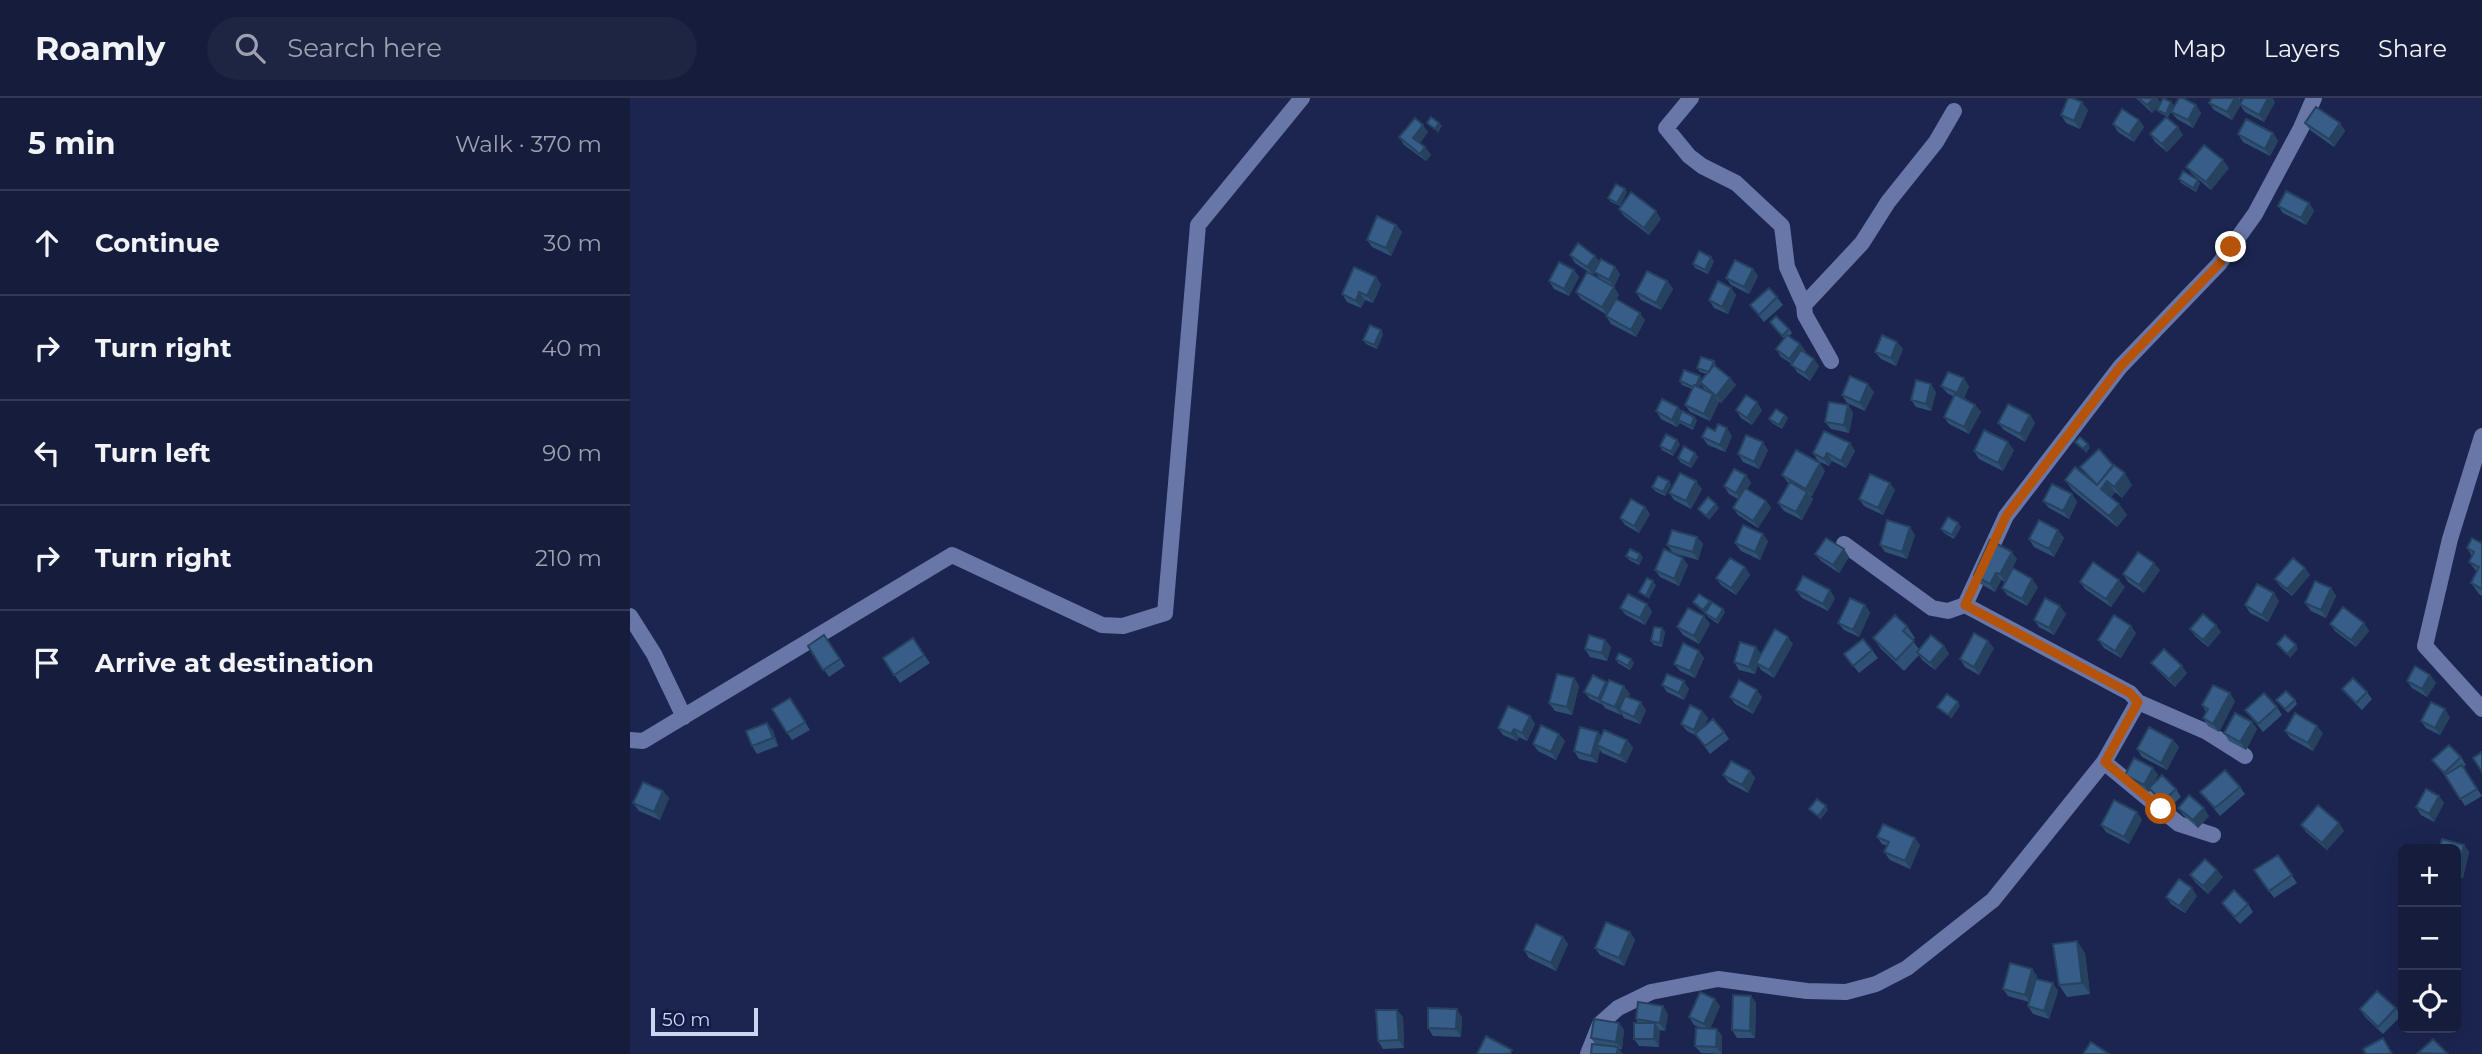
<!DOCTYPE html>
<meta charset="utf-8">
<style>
:root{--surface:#151c3c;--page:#1e2543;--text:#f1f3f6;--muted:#9da1af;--line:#343a56}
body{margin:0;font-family:Montserrat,sans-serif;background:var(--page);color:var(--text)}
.controls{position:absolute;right:21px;bottom:21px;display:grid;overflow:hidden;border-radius:10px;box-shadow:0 7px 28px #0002}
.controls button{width:63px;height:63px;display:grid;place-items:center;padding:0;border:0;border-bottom:2px solid var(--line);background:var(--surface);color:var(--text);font:35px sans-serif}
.scale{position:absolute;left:21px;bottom:18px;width:107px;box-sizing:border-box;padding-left:7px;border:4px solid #ccd5f1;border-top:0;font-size:19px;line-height:24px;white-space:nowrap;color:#ccd5f1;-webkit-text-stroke:5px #131b44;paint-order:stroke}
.stop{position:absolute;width:21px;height:21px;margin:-16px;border:5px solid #b45309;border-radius:50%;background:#fff}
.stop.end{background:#b45309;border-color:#fff;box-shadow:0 2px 7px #0008}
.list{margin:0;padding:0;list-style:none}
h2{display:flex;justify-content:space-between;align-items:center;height:91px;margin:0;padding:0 28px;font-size:30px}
h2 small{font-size:23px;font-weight:400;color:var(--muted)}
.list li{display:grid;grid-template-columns:46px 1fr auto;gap:21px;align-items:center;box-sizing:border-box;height:105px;padding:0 28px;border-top:2px solid var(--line)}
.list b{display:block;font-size:26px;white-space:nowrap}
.list em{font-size:23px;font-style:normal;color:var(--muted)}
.icon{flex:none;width:38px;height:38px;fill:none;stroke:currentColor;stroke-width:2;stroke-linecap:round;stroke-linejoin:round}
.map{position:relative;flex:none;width:1852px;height:956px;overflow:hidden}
header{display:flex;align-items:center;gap:42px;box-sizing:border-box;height:98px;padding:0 35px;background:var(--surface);border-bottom:2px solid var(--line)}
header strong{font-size:33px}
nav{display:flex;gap:38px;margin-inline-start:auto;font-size:24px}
.search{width:490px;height:63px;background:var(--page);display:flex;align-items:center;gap:18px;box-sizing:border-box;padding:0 24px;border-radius:38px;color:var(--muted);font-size:26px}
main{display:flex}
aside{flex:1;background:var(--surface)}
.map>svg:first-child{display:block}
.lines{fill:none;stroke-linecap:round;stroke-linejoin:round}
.minor{stroke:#6876a8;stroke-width:16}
.wall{fill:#2f5175;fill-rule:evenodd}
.shaded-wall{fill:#26425f}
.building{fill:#375e88;stroke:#26425f;stroke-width:2}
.route{stroke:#b45309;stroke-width:9}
</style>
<header>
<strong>Roamly</strong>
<div class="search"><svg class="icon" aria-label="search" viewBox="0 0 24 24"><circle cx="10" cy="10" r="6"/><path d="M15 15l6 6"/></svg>Search here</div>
<nav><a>Map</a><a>Layers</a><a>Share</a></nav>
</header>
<main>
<aside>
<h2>5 min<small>Walk · 370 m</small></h2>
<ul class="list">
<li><svg class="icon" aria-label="ahead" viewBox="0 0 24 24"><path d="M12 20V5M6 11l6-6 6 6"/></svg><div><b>Continue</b></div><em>30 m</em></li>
<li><svg class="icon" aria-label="right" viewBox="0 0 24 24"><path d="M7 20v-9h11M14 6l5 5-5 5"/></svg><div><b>Turn right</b></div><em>40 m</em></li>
<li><svg class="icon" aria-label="left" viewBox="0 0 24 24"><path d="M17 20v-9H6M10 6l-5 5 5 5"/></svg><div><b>Turn left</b></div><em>90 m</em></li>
<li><svg class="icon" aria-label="right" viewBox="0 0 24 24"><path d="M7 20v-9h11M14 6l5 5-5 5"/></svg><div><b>Turn right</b></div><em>210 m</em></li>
<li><svg class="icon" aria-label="arrive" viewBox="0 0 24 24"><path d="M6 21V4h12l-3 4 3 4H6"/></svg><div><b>Arrive at destination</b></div></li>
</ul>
</aside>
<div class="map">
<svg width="1852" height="956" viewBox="0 0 1852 956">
<rect width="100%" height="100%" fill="#1c2550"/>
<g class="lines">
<path class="minor" d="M 1061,0 L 1036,30 L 1059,58 L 1072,68 L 1106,85 L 1152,128 L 1157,169 L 1174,207 L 1175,217 L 1201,263
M 1174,207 L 1232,145 L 1258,104 L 1306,44 L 1324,13
M 1852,338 L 1820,441 L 1795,548 L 1852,611
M 1214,446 L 1302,510 L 1318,513 L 1335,507 L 1376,418 L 1490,269 L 1589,166 L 1625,116 L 1671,30 L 1684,0
M 1335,507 L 1500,595 L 1508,604 L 1577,634 L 1615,658
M 0,518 L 24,556 L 54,619
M 0,642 L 13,643 L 322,457 L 472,527 L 493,528 L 535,515 L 568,127 L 672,0
M 1474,664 L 1549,726 L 1583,737
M 958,956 L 970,926 L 988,910 L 1021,894 L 1088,881 L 1177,893 L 1216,894 L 1246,886 L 1277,870 L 1363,802 L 1474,664 L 1508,604"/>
</g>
<path class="wall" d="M 1506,0 L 1527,0 L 1531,5 L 1541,4 L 1544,8 L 1538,19 L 1530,15 L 1527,12 L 1530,6 L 1522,15 Z
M 1582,0 L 1611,0 L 1610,2 L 1611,4 L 1645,4 L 1634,24 L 1615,14 L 1610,7 L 1602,22 L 1584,12 L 1579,5 Z
M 1566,7 L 1571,15 L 1563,30 L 1547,21 L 1541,14 Z
M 1458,12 L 1450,31 L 1436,25 L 1431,17 Z
M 1509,22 L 1514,29 L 1504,44 L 1488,34 L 1483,26 Z
M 1675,25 L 1710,25 L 1715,33 L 1704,49 L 1680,32 Z
M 798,34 L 790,45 L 795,49 L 801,57 L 796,63 L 774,47 L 769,39 Z
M 1643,35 L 1648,43 L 1640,58 L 1613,44 L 1608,36 Z
M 1520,36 L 1553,37 L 1537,54 L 1525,44 Z
M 1556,69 L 1599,70 L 1581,92 L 1562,76 Z
M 1549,81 L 1570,85 L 1566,94 L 1551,85 Z
M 997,94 L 990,108 L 981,104 L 978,100 Z
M 1679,105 L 1684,113 L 1676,127 L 1653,115 L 1648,108 Z
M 989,111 L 1031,121 L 1019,137 L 994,118 Z
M 766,127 L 772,134 L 761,158 L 742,149 L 737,142 Z
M 940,157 L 985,169 L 990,176 L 984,189 L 989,197 L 986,201 L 1015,222 L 1006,239 L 981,226 L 976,218 L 977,217 L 951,201 L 946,194 L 969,180 L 965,174 L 963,177 L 945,165 Z
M 1084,163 L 1078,176 L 1065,170 L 1063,166 Z
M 1123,171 L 1128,178 L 1119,196 L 1101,187 L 1096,180 Z
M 944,172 L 949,179 L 939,198 L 924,191 L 919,183 Z
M 746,179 L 751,187 L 743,205 L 735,202 L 731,210 L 717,204 L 712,196 Z
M 1037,183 L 1043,191 L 1031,212 L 1011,202 L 1006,194 Z
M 1101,190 L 1106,197 L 1098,216 L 1084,210 L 1079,202 Z
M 1147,199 L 1153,207 L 1134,224 L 1120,207 Z
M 1140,224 L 1159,231 L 1162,235 L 1159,238 L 1170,246 L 1176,254 L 1175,255 L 1189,268 L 1180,283 L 1167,274 L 1162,266 L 1151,259 L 1146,251 L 1154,240 Z
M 751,232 L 753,236 L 747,251 L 736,246 L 733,242 Z
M 1267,244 L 1273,251 L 1266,268 L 1251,261 L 1245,254 Z
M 1084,263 L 1086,268 L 1100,280 L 1106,287 L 1091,305 L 1087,302 L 1089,304 L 1080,323 L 1060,314 L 1055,307 L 1062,291 L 1052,287 L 1050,283 L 1070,278 L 1072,282 L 1077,276 L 1070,274 L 1067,270 ZM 1071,286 L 1075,292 L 1077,294 L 1069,290 Z
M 1311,288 L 1339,288 L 1334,301 L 1345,307 L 1351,314 L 1339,336 L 1319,326 L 1314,319 L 1324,299 L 1317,295 Z
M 1244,294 L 1235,313 L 1217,305 L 1212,297 Z
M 1306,294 L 1301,313 L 1286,309 L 1281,302 Z
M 1218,307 L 1223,315 L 1219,335 L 1201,331 L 1195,324 Z
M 1048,309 L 1052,314 L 1064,319 L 1067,322 L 1063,332 L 1050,325 L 1047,329 L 1031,321 L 1026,313 Z
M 1106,312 L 1132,312 L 1122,327 L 1111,320 Z
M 1155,317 L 1158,320 L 1152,331 L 1142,325 L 1139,321 Z
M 1400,317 L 1405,325 L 1395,344 L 1374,332 L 1368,325 Z
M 1102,338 L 1095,354 L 1078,347 L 1072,339 Z
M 1220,345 L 1225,353 L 1216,370 L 1202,363 L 1199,368 L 1188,363 L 1183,355 Z
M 1050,346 L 1043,358 L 1032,352 L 1030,348 Z
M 1138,352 L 1129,371 L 1113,364 L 1108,356 Z
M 1384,352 L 1373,373 L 1349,361 L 1344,353 Z
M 1065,355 L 1068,359 L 1061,370 L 1050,364 L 1048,360 Z
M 1450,369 L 1502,387 L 1492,400 L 1485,394 L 1481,399 L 1489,406 L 1497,417 L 1487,429 L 1443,393 L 1435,382 L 1461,382 Z
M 1195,373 L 1182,398 L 1179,397 L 1183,401 L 1172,422 L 1154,413 L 1148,405 L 1159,386 L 1152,377 Z
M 1116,377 L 1121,385 L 1117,391 L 1136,403 L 1141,410 L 1128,430 L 1108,417 L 1103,410 L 1108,401 L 1099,396 L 1094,388 Z
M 1260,385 L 1265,392 L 1253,417 L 1234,408 L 1229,401 Z
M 1041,387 L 1035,398 L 1025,393 L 1022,389 Z
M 1072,391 L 1061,411 L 1044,402 L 1039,395 Z
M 1442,396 L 1447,404 L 1439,421 L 1419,410 L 1413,403 Z
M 1015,409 L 1020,416 L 1009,435 L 995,427 L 990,420 Z
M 1331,429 L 1324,441 L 1314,435 L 1311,431 Z
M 1428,432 L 1434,440 L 1424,459 L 1404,449 L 1399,441 Z
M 1285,437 L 1277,461 L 1255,454 L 1250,447 Z
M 1067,439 L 1073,446 L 1068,462 L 1043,455 L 1037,447 Z
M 1138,443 L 1130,462 L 1111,453 L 1105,445 Z
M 1852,444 L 1852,498 L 1849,496 L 1841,485 L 1847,474 L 1839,464 L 1842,458 L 1837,450 Z
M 1214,451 L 1219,459 L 1209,475 L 1191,463 L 1185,456 Z
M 996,458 L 1013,459 L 1009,467 L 999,462 Z
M 1387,461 L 1375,484 L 1371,482 L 1365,494 L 1349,485 L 1344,477 Z
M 1058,467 L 1049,488 L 1030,479 L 1025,472 Z
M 1115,469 L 1120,477 L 1106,497 L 1091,487 L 1086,480 Z
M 1675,470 L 1680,477 L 1662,498 L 1650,488 L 1645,481 Z
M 1530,472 L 1514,495 L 1498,484 L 1493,476 Z
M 1450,484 L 1495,489 L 1481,509 L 1455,491 Z
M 1408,489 L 1397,508 L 1377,497 L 1372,490 Z
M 1701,490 L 1706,498 L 1696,520 L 1681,513 L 1675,505 Z
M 1166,492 L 1205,500 L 1198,513 L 1172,500 Z
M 1649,503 L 1638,524 L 1620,515 L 1615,507 Z
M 1063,504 L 1081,505 L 1095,514 L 1088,526 L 1078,519 L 1075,515 L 1066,508 Z
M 1017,506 L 1022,514 L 1015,527 L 996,517 L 990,510 Z
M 1235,507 L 1240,515 L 1229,539 L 1214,532 L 1208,525 Z
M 1436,516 L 1424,537 L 1409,529 L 1404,522 Z
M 1074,518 L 1080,526 L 1069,546 L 1053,537 L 1047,529 Z
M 1734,525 L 1739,533 L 1726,549 L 1705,533 L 1700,526 Z
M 1277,528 L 1285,540 L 1282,542 L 1289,551 L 1314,548 L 1319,556 L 1305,572 L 1292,562 L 1289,557 L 1274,573 L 1251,551 L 1243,540 Z
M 1032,530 L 1035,534 L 1032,549 L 1024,547 L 1021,543 Z
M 1560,531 L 1591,534 L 1578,549 L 1566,539 Z
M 1506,535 L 1491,560 L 1474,550 L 1468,542 Z
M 194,537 L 215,568 L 199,579 L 178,548 Z
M 283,540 L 300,565 L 270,585 L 253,560 Z
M 975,542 L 981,549 L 977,563 L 960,559 L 955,551 Z
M 1163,546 L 1144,580 L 1131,572 L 1128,567 L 1125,576 L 1109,572 L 1104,564 L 1126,549 L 1131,556 Z
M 1364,550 L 1349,577 L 1335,569 L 1330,561 Z
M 1242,552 L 1248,560 L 1229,575 L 1214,556 Z
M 1069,553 L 1074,560 L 1065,580 L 1050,573 L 1044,566 Z
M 986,561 L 1004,565 L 1000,572 L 988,565 Z
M 1521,565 L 1557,575 L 1545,589 L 1527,572 Z
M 1800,577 L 1806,585 L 1797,599 L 1782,590 L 1777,583 Z
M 944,580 L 949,588 L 942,617 L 925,613 L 919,605 Z
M 977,585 L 1000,596 L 998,599 L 1016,612 L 1010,626 L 994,620 L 991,615 L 991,617 L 975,610 L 973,607 L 960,601 L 954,594 Z
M 1032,587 L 1059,591 L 1054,602 L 1037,594 Z
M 1712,591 L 1737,594 L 1742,601 L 1732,612 L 1718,598 Z
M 1100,599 L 1132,599 L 1123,616 L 1105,606 Z
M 1646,602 L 1665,602 L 1667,606 L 1658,615 Z
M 1605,603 L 1589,634 L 1578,628 L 1573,620 L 1576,614 L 1572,607 Z
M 165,608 L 180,632 L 162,642 L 157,635 Z
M 1647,609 L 1652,617 L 1633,634 L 1615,612 Z
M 1072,613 L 1078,620 L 1074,629 L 1094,634 L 1099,641 L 1080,656 L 1067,638 L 1057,633 L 1051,626 Z
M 900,618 L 905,626 L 897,643 L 889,639 L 887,643 L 873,637 L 868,630 Z
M 1820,619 L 1810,637 L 1796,630 L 1791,623 Z
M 1622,624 L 1627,631 L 1616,652 L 1599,643 L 1594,635 Z
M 143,632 L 148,648 L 127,656 L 122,648 Z
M 1655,633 L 1693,635 L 1683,653 L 1660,640 Z
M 968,634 L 971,638 L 997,642 L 1003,650 L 996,665 L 972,655 L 970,652 L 967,665 L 949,661 L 944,653 Z
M 929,636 L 935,643 L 926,662 L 908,653 L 903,646 Z
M 1543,642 L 1549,649 L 1537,672 L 1512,659 L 1507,651 Z
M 1831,659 L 1836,667 L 1833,669 L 1852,698 L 1835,708 L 1816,678 L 1802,662 Z
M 1523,670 L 1528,677 L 1524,684 L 1546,691 L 1551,699 L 1538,711 L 1520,692 L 1519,694 L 1501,684 L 1495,677 Z
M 1120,673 L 1125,680 L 1118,695 L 1099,685 L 1093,677 Z
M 1610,689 L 1615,696 L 1590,718 L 1570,694 Z
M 33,693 L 39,700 L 30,722 L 9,713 L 3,705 Z
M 1809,698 L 1814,705 L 1804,724 L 1791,717 L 1786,709 Z
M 1548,710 L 1579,718 L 1568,730 L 1553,717 Z
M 1507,714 L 1512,722 L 1499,746 L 1476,734 L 1471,727 Z
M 1709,725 L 1714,733 L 1697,752 L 1676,734 L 1671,727 Z
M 1247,739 L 1290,747 L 1280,771 L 1260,762 L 1254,754 L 1257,748 L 1252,746 Z
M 1834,747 L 1839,754 L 1833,780 L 1826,778 L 1826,751 Z
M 1648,757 L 1667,785 L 1644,800 L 1624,772 Z
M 1560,777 L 1593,779 L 1578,796 L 1566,785 Z
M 1567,798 L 1555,815 L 1541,806 L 1536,799 Z
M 1592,805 L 1618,806 L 1623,814 L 1610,826 L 1597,812 Z
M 1000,834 L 1005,842 L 994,868 L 970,857 L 965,850 Z
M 933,839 L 938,846 L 926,873 L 899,860 L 894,852 Z
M 1455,855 L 1460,896 L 1437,899 L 1429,887 Z
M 1402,871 L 1407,878 L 1406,881 L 1428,893 L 1419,921 L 1403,916 L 1398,908 L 1399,904 L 1378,898 L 1373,891 Z
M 1121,898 L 1126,905 L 1125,940 L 1107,940 L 1102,932 Z
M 1090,908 L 1080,931 L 1087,931 L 1092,938 L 1092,956 L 1071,955 L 1065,948 L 1071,930 L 1064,927 L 1059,919 Z
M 1766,910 L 1771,918 L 1753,936 L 1735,919 L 1730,911 Z
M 767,912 L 773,919 L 774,950 L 753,951 L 748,943 Z
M 1038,916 L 1035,933 L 1029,932 L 1029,949 L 1009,948 L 1004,941 L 1008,925 L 1006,921 Z
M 832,919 L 831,939 L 803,938 L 798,930 Z
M 989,925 L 994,932 L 992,951 L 989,951 L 993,956 L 961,956 L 966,947 L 961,940 Z"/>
<path class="shaded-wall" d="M 1524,0 L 1527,0 L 1531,5 L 1522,15 L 1517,7 Z
M 1605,0 L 1608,0 L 1612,5 L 1602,22 L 1597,14 Z
M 1638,0 L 1643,0 L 1645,4 L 1634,24 L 1629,17 Z
M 1452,4 L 1458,12 L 1450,31 L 1444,23 Z
M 1541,4 L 1544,8 L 1538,19 L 1536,16 Z
M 1566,7 L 1571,15 L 1563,30 L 1558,22 Z
M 1509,22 L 1514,29 L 1504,44 L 1499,37 Z
M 809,25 L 812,28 L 808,35 L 805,31 Z
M 1710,25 L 1715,33 L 1704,49 L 1699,41 Z
M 793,27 L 798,34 L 788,47 L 783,40 Z
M 1548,29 L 1553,37 L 1537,54 L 1532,46 Z
M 1643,35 L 1648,43 L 1640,58 L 1635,51 Z
M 795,49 L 801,57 L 796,63 L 790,56 Z
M 1593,62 L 1599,70 L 1581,92 L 1576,84 Z
M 1568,82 L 1570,85 L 1566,94 L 1563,90 Z
M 995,91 L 997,94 L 990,108 L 987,105 Z
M 1679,105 L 1684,113 L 1676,127 L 1671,120 Z
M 1026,113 L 1031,121 L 1019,137 L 1014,130 Z
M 766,127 L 772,134 L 761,158 L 756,150 Z
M 965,158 L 971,165 L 963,177 L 957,169 Z
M 1081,159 L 1084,163 L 1078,176 L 1075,172 Z
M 985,169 L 990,176 L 984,189 L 979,182 Z
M 1123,171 L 1128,178 L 1119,196 L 1114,189 Z
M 944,172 L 949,179 L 939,198 L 934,191 Z
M 746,179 L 751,187 L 743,205 L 737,198 Z
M 1037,183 L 1043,191 L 1031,212 L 1026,205 Z
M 984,189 L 989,197 L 977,217 L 972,209 Z
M 1101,190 L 1106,197 L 1098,216 L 1092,209 Z
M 729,194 L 735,202 L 731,210 L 726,203 Z
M 1010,215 L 1015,222 L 1006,239 L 1001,232 Z
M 751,232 L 753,236 L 747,251 L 744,247 Z
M 1267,244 L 1273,251 L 1266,268 L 1261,260 Z
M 1170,246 L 1176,254 L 1165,269 L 1159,261 Z
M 1184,261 L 1189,268 L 1180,283 L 1175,275 Z
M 1070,278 L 1072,282 L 1068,293 L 1065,289 Z
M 1100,280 L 1106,287 L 1091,305 L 1086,298 Z
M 1334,280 L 1339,288 L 1333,303 L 1327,295 Z
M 1238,286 L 1244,294 L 1235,313 L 1230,305 Z
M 1301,286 L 1306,294 L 1301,313 L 1296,306 Z
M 1083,296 L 1089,304 L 1080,323 L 1074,316 Z
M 1127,304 L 1132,312 L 1122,327 L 1117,320 Z
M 1218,307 L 1223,315 L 1219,335 L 1214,327 Z
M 1345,307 L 1351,314 L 1339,336 L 1334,329 Z
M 1048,309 L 1054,317 L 1048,322 L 1050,325 L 1047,329 L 1042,322 Z
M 1155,317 L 1158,320 L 1152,331 L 1149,327 Z
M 1400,317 L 1405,325 L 1395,344 L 1390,336 Z
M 1064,319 L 1067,322 L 1063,332 L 1061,328 Z
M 1097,330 L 1102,338 L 1095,354 L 1090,347 Z
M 1047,342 L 1050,346 L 1043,358 L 1041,354 Z
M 1133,344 L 1138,352 L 1129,371 L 1124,364 Z
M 1378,344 L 1384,352 L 1373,373 L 1368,365 Z
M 1220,345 L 1225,353 L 1216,370 L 1211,363 Z
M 1458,346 L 1460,350 L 1456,355 L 1453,351 Z
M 1065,355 L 1068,359 L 1061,370 L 1059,366 Z
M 1197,355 L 1202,363 L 1199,368 L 1194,361 Z
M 1190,365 L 1195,373 L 1182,398 L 1176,391 Z
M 1495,375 L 1502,387 L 1492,400 L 1484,389 Z
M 1116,377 L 1121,385 L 1111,402 L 1106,395 Z
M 1039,383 L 1041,387 L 1035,398 L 1033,394 Z
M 1066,383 L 1072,391 L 1061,411 L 1056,403 Z
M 1477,383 L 1485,394 L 1479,402 L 1471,391 Z
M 1260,385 L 1265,392 L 1253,417 L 1248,410 Z
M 1177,394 L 1183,401 L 1172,422 L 1166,414 Z
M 1442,396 L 1447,404 L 1439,421 L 1433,413 Z
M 1136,403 L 1141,410 L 1128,430 L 1123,423 Z
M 1086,406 L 1089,410 L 1079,422 L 1076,418 Z
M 1489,406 L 1497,417 L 1487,429 L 1479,418 Z
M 1015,409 L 1020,416 L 1009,435 L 1004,428 Z
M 1328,425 L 1331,429 L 1324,441 L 1322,437 Z
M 1280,429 L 1285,437 L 1277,461 L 1272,454 Z
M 1428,432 L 1434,440 L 1424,459 L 1419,451 Z
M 1133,436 L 1138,443 L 1130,462 L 1125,454 Z
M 1067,439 L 1073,446 L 1068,462 L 1063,454 Z
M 1214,451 L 1219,459 L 1209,475 L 1203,467 Z
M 1382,454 L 1387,461 L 1375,484 L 1370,476 Z
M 1010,456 L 1013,459 L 1009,467 L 1007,463 Z
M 1053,460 L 1058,467 L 1049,488 L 1044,481 Z
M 1524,465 L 1530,472 L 1514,495 L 1509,487 Z
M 1115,469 L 1120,477 L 1106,497 L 1101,490 Z
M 1675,470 L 1680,477 L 1662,498 L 1657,491 Z
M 1366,475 L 1371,482 L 1365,494 L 1360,486 Z
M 1402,481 L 1408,489 L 1397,508 L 1392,501 Z
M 1489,482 L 1495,489 L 1481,509 L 1476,501 Z
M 1023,483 L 1026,487 L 1019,501 L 1016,498 Z
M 1701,490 L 1706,498 L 1696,520 L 1691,512 Z
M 1200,492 L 1205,500 L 1198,513 L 1193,506 Z
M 1644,495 L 1649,503 L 1638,524 L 1632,517 Z
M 1080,503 L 1082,507 L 1076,515 L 1073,512 Z
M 1017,506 L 1022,514 L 1015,527 L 1010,520 Z
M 1235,507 L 1240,515 L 1229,539 L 1223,532 Z
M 1430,508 L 1436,516 L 1424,537 L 1419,530 Z
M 1093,511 L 1095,514 L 1088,526 L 1086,522 Z
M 1074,518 L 1080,526 L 1069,546 L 1064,538 Z
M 1734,525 L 1739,533 L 1726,549 L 1721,542 Z
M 1586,527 L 1591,534 L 1578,549 L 1573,542 Z
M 1501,528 L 1506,535 L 1491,560 L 1485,553 Z
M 1032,530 L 1035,534 L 1032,549 L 1030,545 Z
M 1158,539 L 1163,546 L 1144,580 L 1139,572 Z
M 975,542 L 981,549 L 977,563 L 972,555 Z
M 1358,543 L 1364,550 L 1349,577 L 1344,569 Z
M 1666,547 L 1668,551 L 1660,560 L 1657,556 Z
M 1314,548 L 1319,556 L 1305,572 L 1300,565 Z
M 1126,549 L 1131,556 L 1126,565 L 1128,567 L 1125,576 L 1119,569 Z
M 1069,553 L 1074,560 L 1065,580 L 1060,573 Z
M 1001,561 L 1004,565 L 1000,572 L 998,568 Z
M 1552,568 L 1557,575 L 1545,589 L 1539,581 Z
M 1800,577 L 1806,585 L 1797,599 L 1792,591 Z
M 944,580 L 949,588 L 942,617 L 937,609 Z
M 1054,583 L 1059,591 L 1054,602 L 1049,595 Z
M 976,584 L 982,591 L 970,603 L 973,608 L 968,601 Z
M 994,588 L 1000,596 L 992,613 L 989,612 L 991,615 L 991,617 L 985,609 Z
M 1127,592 L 1132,599 L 1123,616 L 1118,609 Z
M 1600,595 L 1605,603 L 1589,634 L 1583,626 Z
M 1011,604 L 1016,612 L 1010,626 L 1004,619 Z
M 1328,604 L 1330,608 L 1321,621 L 1318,617 Z
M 1815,611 L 1820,619 L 1810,637 L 1805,630 Z
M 1072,613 L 1078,620 L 1069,639 L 1064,632 Z
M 900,618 L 905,626 L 897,643 L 892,635 Z
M 1622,624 L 1627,631 L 1616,652 L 1610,644 Z
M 137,625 L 143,632 L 148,648 L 143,640 Z
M 1687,628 L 1693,635 L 1683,653 L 1678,645 Z
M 884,631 L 889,639 L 887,643 L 881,636 Z
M 968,634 L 973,642 L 967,647 L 970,652 L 967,665 L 961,658 Z
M 929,636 L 935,643 L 926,662 L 921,654 Z
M 997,642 L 1003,650 L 996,665 L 990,658 Z
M 1543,642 L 1549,649 L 1537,672 L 1531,665 Z
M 1523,670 L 1528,677 L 1519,694 L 1514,687 Z
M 1120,673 L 1125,680 L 1118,695 L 1112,687 Z
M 33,693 L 39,700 L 30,722 L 24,714 Z
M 1809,698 L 1814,705 L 1804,724 L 1799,716 Z
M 1196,708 L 1198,712 L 1190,722 L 1188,718 Z
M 1574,710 L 1579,718 L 1568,730 L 1563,722 Z
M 1507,714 L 1512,722 L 1499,746 L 1494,739 Z
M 1709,725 L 1714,733 L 1697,752 L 1692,745 Z
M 1285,740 L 1290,747 L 1280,771 L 1275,763 Z
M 1834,747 L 1839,754 L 1833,780 L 1828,772 Z
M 1587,772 L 1593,779 L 1578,796 L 1573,788 Z
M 1562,790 L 1567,798 L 1555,815 L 1549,808 Z
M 1000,834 L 1005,842 L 994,868 L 989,860 Z
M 933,839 L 938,846 L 926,873 L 921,865 Z
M 1447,843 L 1455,855 L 1460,896 L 1452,885 Z
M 1402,871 L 1407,878 L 1400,904 L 1395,897 Z
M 1423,885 L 1428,893 L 1419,921 L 1414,913 Z
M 1121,898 L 1126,905 L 1125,940 L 1120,933 Z
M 1085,901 L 1090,908 L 1079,934 L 1074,926 Z
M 1033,908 L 1038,916 L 1035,933 L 1030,925 Z
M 827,911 L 832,919 L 831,939 L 826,931 Z
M 767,912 L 773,919 L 774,950 L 769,942 Z
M 989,925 L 994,932 L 992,951 L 986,944 Z
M 1025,925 L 1030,933 L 1029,949 L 1024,941 Z
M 1087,931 L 1092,938 L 1092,956 L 1086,949 Z
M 988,949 L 993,956 L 987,956 Z"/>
<path class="building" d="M 1438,0 L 1442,0 L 1452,4 L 1444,23 L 1431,17 Z
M 1508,0 L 1524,0 L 1517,7 Z
M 1533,0 L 1541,4 L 1536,16 L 1527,12 Z
M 1549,0 L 1553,0 L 1566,7 L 1558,22 L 1541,14 Z
M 1582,0 L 1605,0 L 1597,14 L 1579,5 Z
M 1613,0 L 1638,0 L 1629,17 L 1610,6 Z
M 1686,9 L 1710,25 L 1699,41 L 1675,25 Z
M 1492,11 L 1509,22 L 1499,37 L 1483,26 Z
M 801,19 L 809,25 L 805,31 L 797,25 Z
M 1536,19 L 1548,29 L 1532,46 L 1520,36 Z
M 785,20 L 793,27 L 783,40 L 795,49 L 790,56 L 769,39 Z
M 1616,21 L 1643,35 L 1635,51 L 1608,36 Z
M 1574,47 L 1593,62 L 1576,84 L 1556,69 Z
M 1553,73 L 1568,82 L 1563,90 L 1549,81 Z
M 986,86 L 995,91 L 987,105 L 978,100 Z
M 1656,93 L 1679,105 L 1671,120 L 1648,108 Z
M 1001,94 L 1026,113 L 1014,130 L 989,111 Z
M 747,118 L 766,127 L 756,150 L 737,142 Z
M 948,145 L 965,158 L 957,169 L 940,157 Z
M 1069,153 L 1081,159 L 1075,172 L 1063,166 Z
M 971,161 L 985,169 L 979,182 L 964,174 Z
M 1105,162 L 1123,171 L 1114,189 L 1096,180 Z
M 929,164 L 944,172 L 934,191 L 919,183 Z
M 724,169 L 746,179 L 737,198 L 729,194 L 726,203 L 712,196 Z
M 1017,173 L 1037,183 L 1026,205 L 1006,194 Z
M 957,174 L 984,189 L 972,209 L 946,194 Z
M 1088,183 L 1101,190 L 1092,209 L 1079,202 Z
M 1139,190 L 1147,199 L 1129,217 L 1120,207 Z
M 986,201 L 1010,215 L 1001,232 L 976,218 Z
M 1146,218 L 1159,231 L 1152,238 L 1140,224 Z
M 740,227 L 751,232 L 744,247 L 733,242 Z
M 1157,237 L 1170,246 L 1159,261 L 1146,251 Z
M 1252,237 L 1267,244 L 1261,260 L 1245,254 Z
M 1171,252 L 1184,261 L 1175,275 L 1161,267 Z
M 1071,259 L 1084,263 L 1081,270 L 1079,274 L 1067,270 Z
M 1084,267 L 1100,280 L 1086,298 L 1070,284 Z
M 1054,272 L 1070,278 L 1066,288 L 1064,287 L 1063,289 L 1050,283 Z
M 1318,274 L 1334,280 L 1327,295 L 1311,288 Z
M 1220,278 L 1238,286 L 1230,305 L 1212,297 Z
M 1286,282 L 1301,286 L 1296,306 L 1281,302 Z
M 1064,287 L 1083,296 L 1074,316 L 1055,307 Z
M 1325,296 L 1345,307 L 1334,329 L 1314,319 Z
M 1116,297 L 1127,304 L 1117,320 L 1106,312 Z
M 1032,301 L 1048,309 L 1042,322 L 1026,313 Z
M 1199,304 L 1218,307 L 1214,327 L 1195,324 Z
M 1378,306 L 1400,317 L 1390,336 L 1368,325 Z
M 1146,311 L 1155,317 L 1149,327 L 1139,321 Z
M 1052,313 L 1064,319 L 1061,328 L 1048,322 Z
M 1088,326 L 1097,330 L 1090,347 L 1072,339 L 1077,329 L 1085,333 Z
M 1354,332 L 1378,344 L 1368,365 L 1344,353 Z
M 1194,333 L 1220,345 L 1211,363 L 1197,355 L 1194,361 L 1183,355 Z
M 1036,336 L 1047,342 L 1041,354 L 1030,348 Z
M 1116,337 L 1133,344 L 1124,364 L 1108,356 Z
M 1450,339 L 1458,346 L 1453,351 L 1445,344 Z
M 1054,348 L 1065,355 L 1059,366 L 1048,360 Z
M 1469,351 L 1483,367 L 1467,387 L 1450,369 Z
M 1166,352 L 1190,365 L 1176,391 L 1152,377 Z
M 1484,367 L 1495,375 L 1484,389 L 1477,383 L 1471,391 L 1489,406 L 1479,418 L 1435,382 L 1445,369 L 1467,387 Z
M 1104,371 L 1116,377 L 1106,395 L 1094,388 Z
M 1050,375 L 1066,383 L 1056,403 L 1039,395 Z
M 1240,376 L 1260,385 L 1248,410 L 1229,401 Z
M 1028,378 L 1039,383 L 1033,394 L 1022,389 Z
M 1160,384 L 1177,394 L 1166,414 L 1148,405 Z
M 1422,386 L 1442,396 L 1433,413 L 1413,403 Z
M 1115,390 L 1136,403 L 1123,423 L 1103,410 Z
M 1078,399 L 1086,406 L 1076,418 L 1068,411 Z
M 1001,401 L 1015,409 L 1004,428 L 990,420 Z
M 1318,419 L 1328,425 L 1322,437 L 1311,431 Z
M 1257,422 L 1280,429 L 1272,454 L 1250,447 Z
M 1409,422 L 1428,432 L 1419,451 L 1399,441 Z
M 1113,427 L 1133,436 L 1125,454 L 1105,445 Z
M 1042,432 L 1067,439 L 1063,454 L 1037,447 Z
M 1196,440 L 1214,451 L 1203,467 L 1185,456 Z
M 1842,440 L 1851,445 L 1852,444 L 1852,491 L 1841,485 L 1849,469 L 1839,464 L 1844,454 L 1837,450 Z
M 1360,442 L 1382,454 L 1370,476 L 1366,475 L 1360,486 L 1344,477 Z
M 1000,451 L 1010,456 L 1007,463 L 996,458 Z
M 1034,451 L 1053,460 L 1044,481 L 1025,472 Z
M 1508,454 L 1524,465 L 1509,487 L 1493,476 Z
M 1100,460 L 1115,469 L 1101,490 L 1086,480 Z
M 1663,460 L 1675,470 L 1657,491 L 1645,481 Z
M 1463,464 L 1489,482 L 1476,501 L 1450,484 Z
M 1383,470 L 1402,481 L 1392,501 L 1372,490 Z
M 1173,478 L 1200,492 L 1193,506 L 1166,492 Z
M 1017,480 L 1023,483 L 1016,498 L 1009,494 Z
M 1685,483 L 1701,490 L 1691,512 L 1675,505 Z
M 1627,486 L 1644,495 L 1632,517 L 1615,507 Z
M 998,496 L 1017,506 L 1010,520 L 990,510 Z
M 1069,496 L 1080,503 L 1073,512 L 1063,504 Z
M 1220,500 L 1235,507 L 1223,532 L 1208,525 Z
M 1415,500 L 1430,508 L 1419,530 L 1404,522 Z
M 1082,504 L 1093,511 L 1086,522 L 1075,515 Z
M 1713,509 L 1734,525 L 1721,542 L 1700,526 Z
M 1058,510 L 1074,518 L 1064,538 L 1047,529 Z
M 1573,516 L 1586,527 L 1573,542 L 1560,531 Z
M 1265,517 L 1277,528 L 1273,533 L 1284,543 L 1266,562 L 1243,540 Z
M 1484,517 L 1501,528 L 1485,553 L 1468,542 Z
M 1024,529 L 1032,530 L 1030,545 L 1021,543 Z
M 1145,531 L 1158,539 L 1139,572 L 1126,565 Z
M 1344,535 L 1358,543 L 1344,569 L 1330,561 Z
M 194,537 L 210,561 L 193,572 L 178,548 Z
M 959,537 L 975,542 L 972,555 L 955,551 Z
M 1301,537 L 1314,548 L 1300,565 L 1287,554 Z
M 1655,537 L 1666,547 L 1657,556 L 1647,546 Z
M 283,540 L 294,557 L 264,577 L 253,560 Z
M 1233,541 L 1242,552 L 1223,568 L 1214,556 Z
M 1110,544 L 1126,549 L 1119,569 L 1104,564 Z
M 1053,545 L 1069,553 L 1060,573 L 1044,566 Z
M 1534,551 L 1552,568 L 1539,581 L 1521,565 Z
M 989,555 L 1001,561 L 998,568 L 986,561 Z
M 1785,568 L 1800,577 L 1792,591 L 1777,583 Z
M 927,576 L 944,580 L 937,609 L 919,605 Z
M 1037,576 L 1054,583 L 1049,595 L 1032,587 Z
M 963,577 L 976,584 L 968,601 L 954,594 Z
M 1723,580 L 1737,594 L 1726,605 L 1712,591 Z
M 979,582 L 994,588 L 985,609 L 970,603 Z
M 1109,582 L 1127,592 L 1118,609 L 1100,599 Z
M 1583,587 L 1600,595 L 1583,626 L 1573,620 L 1578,611 L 1572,607 Z
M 1656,593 L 1665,602 L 1655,611 L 1646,602 Z
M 1634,595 L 1647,609 L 1628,626 L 1615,612 Z
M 1317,596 L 1328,604 L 1318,617 L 1307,609 Z
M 995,598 L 1011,604 L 1004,619 L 989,612 Z
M 160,600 L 175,624 L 157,635 L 142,611 Z
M 1801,604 L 1815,611 L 1805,630 L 1791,623 Z
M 1060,607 L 1072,613 L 1064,632 L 1051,626 Z
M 878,608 L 900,618 L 892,635 L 884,631 L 881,636 L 868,630 Z
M 1605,615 L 1622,624 L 1610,644 L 1594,635 Z
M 1665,615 L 1687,628 L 1678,645 L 1655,633 Z
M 1083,621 L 1094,634 L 1075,648 L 1065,636 Z
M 137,625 L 143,640 L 122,648 L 116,633 Z
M 911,627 L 929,636 L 921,654 L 903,646 Z
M 950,629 L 968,634 L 961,658 L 944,653 Z
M 1519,629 L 1543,642 L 1531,665 L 1507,651 Z
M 974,632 L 997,642 L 990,658 L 967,647 Z
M 1819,647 L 1831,659 L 1814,675 L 1802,662 Z
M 1852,654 L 1852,674 L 1843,660 Z
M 1504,660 L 1523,670 L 1514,687 L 1495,677 Z
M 1101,663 L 1120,673 L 1112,687 L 1093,677 Z
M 1832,667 L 1847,691 L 1830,701 L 1815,677 Z
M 1595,672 L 1610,689 L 1585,710 L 1570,694 Z
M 1532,677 L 1546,691 L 1532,704 L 1519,690 Z
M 13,684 L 33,693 L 24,714 L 3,705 Z
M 1796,691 L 1809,698 L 1799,716 L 1786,709 Z
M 1559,697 L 1574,710 L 1563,722 L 1548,710 Z
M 1187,701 L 1196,708 L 1188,718 L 1179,711 Z
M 1484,702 L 1507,714 L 1494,739 L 1471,727 Z
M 1688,707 L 1709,725 L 1692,745 L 1671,727 Z
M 1253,726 L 1285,740 L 1275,763 L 1254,754 L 1259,744 L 1247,739 Z
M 1812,741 L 1834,747 L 1828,772 L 1826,772 L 1826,751 L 1809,751 Z
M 1648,757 L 1662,777 L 1639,793 L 1624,772 Z
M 1575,761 L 1587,772 L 1573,788 L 1560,777 Z
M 1549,781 L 1562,790 L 1549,808 L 1536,799 Z
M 1604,792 L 1618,806 L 1605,819 L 1592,805 Z
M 976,824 L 1000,834 L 989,860 L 965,850 Z
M 906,826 L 933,839 L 921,865 L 894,852 Z
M 1447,843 L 1452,885 L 1429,887 L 1423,846 Z
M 1380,865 L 1402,871 L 1395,897 L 1373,891 Z
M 1406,881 L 1423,885 L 1414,913 L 1398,908 Z
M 1747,893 L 1766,910 L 1748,929 L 1730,911 Z
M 1070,894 L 1085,901 L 1074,926 L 1059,919 Z
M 1103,897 L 1121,898 L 1120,933 L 1102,932 Z
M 1008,904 L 1033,908 L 1030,925 L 1006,921 Z
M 798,910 L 827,911 L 826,931 L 798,930 Z
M 746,912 L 767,912 L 769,942 L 748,943 Z
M 964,921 L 989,925 L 986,944 L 961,940 Z
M 1004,925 L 1025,925 L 1024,941 L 1004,941 Z
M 1066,930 L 1087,931 L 1086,949 L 1065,948 Z
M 856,938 L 882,952 L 880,956 L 847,956 Z
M 1753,940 L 1762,956 L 1736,956 L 1733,951 Z
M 1803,941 L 1818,956 L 1788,955 Z
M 1461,944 L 1479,956 L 1453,956 Z
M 962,946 L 988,949 L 987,956 L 961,956 Z"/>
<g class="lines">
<path class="route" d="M 1531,711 L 1475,664 L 1508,604 L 1500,595 L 1335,507 L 1376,418 L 1490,269 L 1589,166 L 1601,149"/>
</g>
</svg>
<div class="controls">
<button>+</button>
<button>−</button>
<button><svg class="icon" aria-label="locate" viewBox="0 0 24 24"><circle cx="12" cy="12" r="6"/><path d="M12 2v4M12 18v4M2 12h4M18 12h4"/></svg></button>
</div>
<div class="scale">50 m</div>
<div class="stop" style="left:1531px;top:711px"></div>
<div class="stop end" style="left:1601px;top:149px"></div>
</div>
</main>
